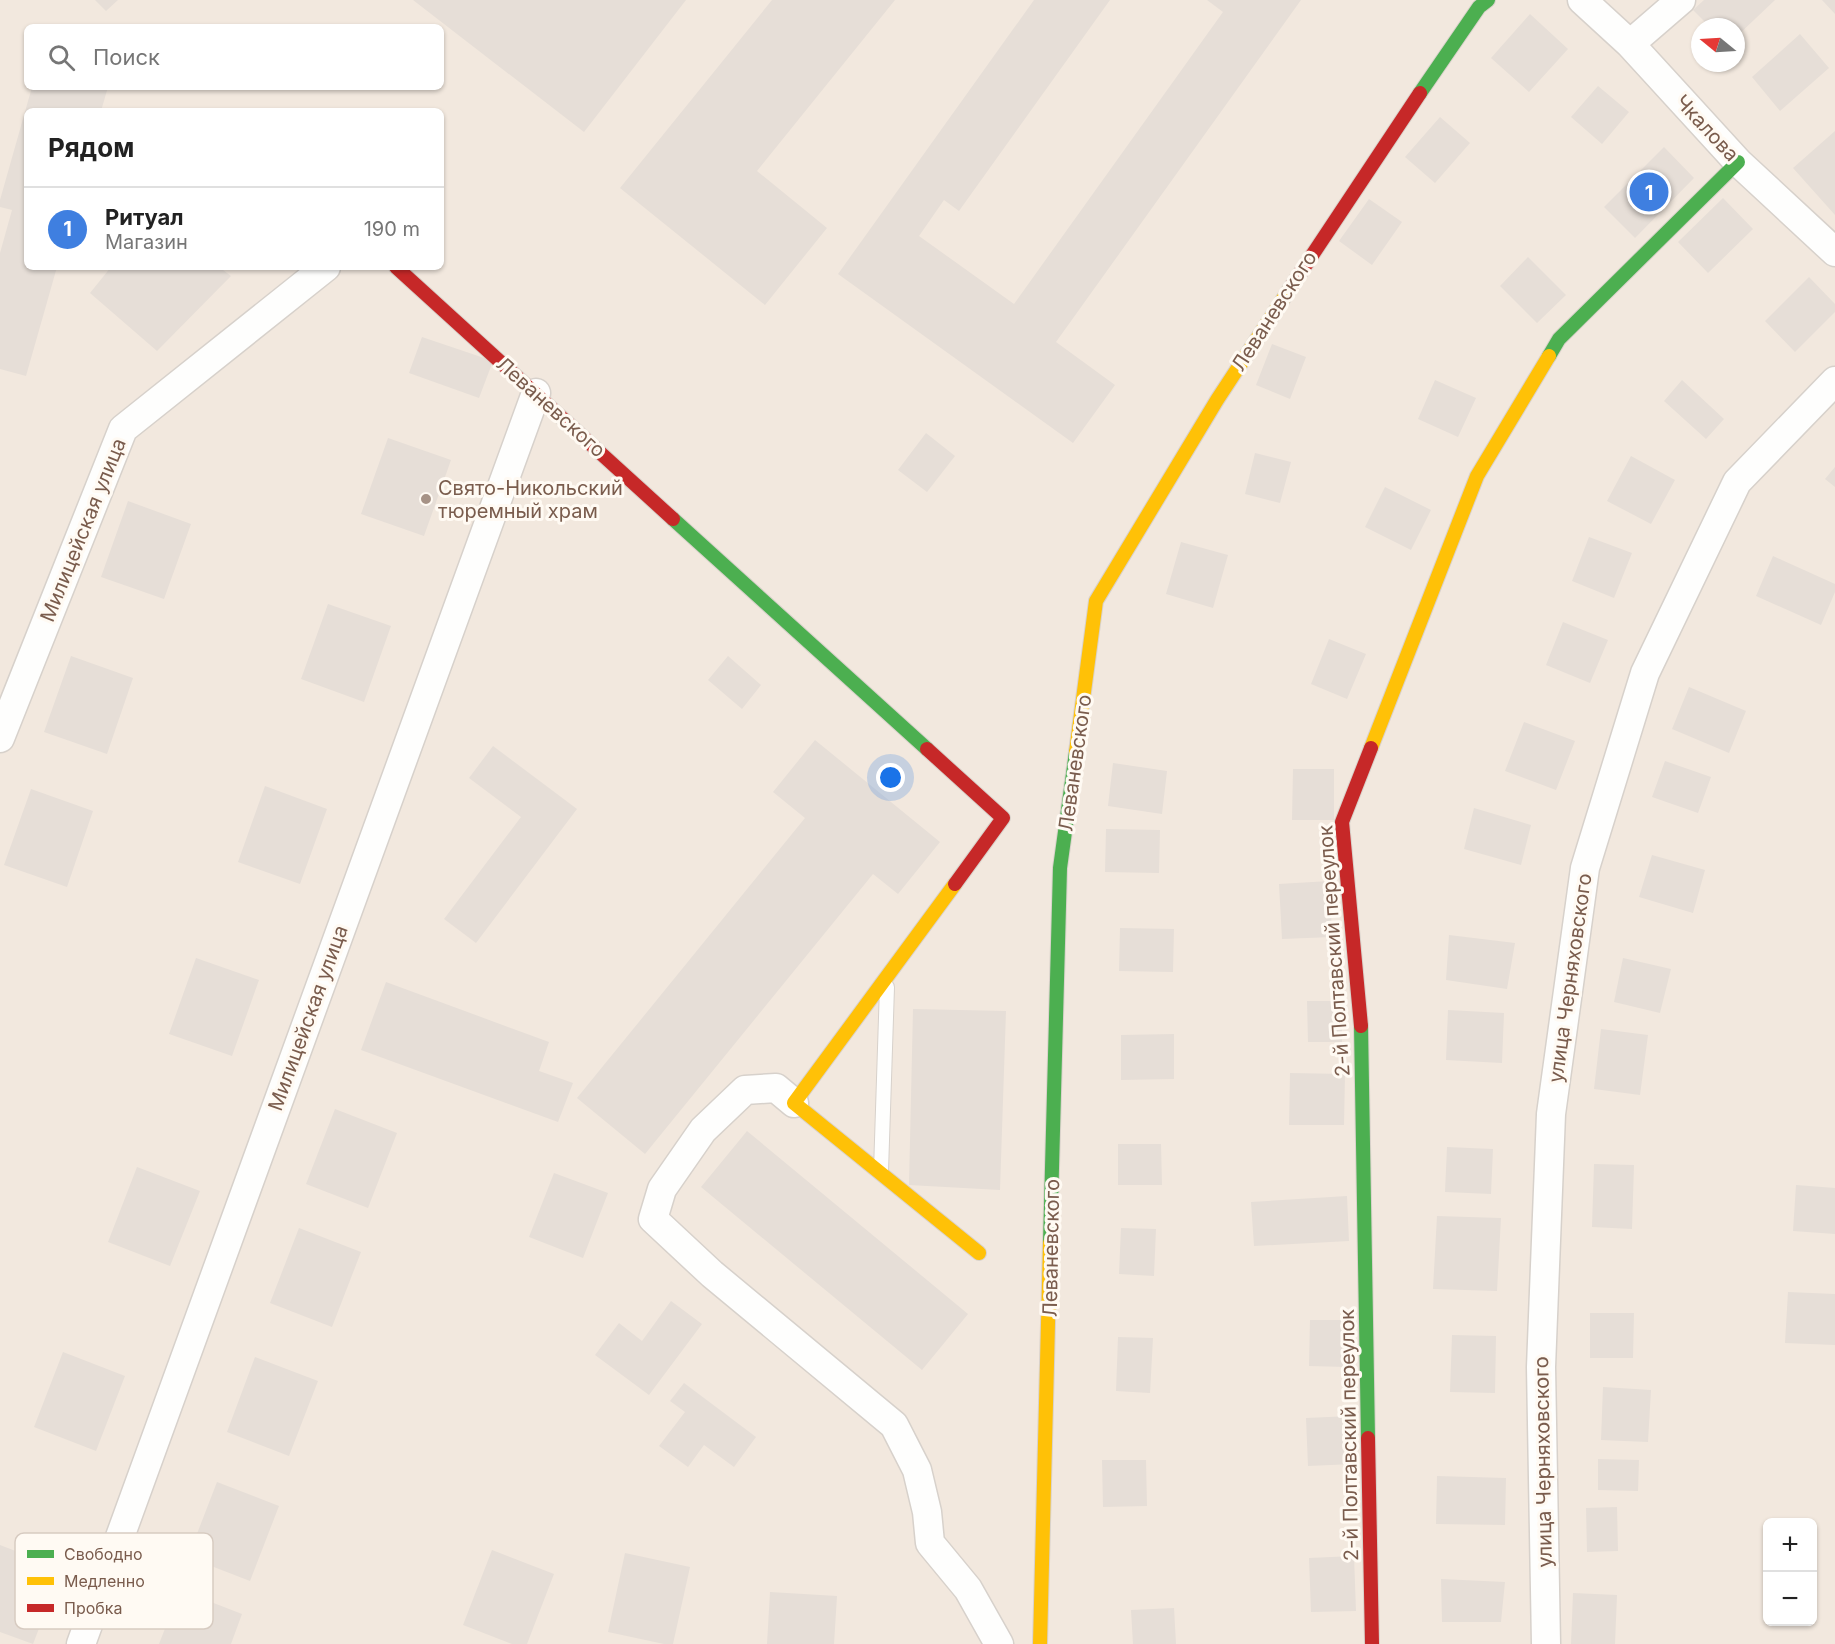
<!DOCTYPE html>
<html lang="ru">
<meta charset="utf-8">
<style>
:root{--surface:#fff;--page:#f6f6f6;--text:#222;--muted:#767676;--line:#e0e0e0;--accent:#b45309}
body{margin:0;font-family:Inter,sans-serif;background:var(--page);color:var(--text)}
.controls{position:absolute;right:18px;bottom:18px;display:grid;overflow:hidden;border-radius:9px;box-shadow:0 2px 4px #0004}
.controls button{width:54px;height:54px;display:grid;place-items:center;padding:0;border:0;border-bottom:2px solid var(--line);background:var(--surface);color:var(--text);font:30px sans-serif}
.compass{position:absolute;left:1691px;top:18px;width:54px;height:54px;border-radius:50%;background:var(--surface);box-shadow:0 2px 4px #0004;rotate:288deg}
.you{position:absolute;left:891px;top:778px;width:21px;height:21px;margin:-15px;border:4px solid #fff;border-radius:50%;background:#1a73e8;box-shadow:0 0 0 9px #1a73e833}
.badge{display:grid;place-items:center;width:39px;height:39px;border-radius:50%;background:var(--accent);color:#fff;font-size:20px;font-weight:700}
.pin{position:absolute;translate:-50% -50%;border:3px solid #fff;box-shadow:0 2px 6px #0006}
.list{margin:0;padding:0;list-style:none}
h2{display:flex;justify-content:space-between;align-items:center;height:78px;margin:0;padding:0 24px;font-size:26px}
h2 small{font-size:20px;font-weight:400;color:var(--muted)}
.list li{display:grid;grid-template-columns:39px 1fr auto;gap:18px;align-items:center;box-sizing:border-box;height:84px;padding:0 24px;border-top:2px solid var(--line)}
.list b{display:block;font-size:22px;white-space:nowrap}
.list p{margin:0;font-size:20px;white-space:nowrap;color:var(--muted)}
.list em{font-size:20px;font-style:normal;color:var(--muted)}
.icon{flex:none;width:33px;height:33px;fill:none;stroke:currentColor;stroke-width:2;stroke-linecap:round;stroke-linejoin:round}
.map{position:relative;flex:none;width:1835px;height:1644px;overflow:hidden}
.search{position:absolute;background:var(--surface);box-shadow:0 2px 4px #0004;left:24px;top:24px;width:420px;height:66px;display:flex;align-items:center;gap:15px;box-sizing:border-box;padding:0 21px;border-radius:9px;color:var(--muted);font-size:22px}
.panel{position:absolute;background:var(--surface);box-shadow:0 2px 4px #0004;left:24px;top:108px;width:420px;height:162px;border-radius:9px}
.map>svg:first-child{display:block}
.residential{fill:#f2e8de;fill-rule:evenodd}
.building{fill:#e6ded7}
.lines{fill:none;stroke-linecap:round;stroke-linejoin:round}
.lane-casing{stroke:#d7d1cb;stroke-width:16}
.street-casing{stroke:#d7d1cb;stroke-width:31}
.fast-casing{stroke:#d9d2cb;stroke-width:16}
.slow-casing{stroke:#d9d2cb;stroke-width:16}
.jam-casing{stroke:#d9d2cb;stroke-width:16}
.lane{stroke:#fefefd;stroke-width:14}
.street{stroke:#fefefd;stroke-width:28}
.fast{stroke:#4caf50;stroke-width:14}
.slow{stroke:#ffc107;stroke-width:14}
.jam{stroke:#c62828;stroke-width:14}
.poi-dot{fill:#a69286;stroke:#fffaf3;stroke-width:2}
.labels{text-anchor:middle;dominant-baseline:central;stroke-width:6;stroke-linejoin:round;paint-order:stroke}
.street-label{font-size:20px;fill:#7a5c4d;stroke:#fffaf3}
.poi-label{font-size:20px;fill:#7a5c4d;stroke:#fffaf3;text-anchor:start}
.key{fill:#fffaf3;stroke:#d7cbc1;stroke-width:1.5}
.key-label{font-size:16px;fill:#7a5c4d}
</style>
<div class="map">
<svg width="1835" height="1644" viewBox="0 0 1835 1644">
<rect width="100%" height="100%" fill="#f9f5f0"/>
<path class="residential" d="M 0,0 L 1835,0 L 1835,1644 L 0,1644 ZM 27,27 L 441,27 L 441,87 L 27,87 ZM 1700,27 L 1736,27 L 1736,63 L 1700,63 ZM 27,111 L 441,111 L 441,267 L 27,267 ZM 1768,1522 L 1812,1522 L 1812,1622 L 1768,1622 Z"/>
<path class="building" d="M 95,0 L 118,0 L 106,11 Z
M 413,0 L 686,0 L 584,132 Z
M 772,0 L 895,0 L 757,171 L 827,228 L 765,305 L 620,188 Z
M 1034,0 L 1110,0 L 959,211 L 944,200 L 919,236 L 1014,304 L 1223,12 L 1207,0 L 1301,0 L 1056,342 L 1115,385 L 1073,443 L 838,274 Z
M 1704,0 L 1775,0 L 1736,37 L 1736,27 L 1710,27 L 1693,10 Z
M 1822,0 L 1835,0 L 1835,14 Z
M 1530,14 L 1568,49 L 1529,92 L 1491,58 Z
M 1800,34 L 1829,68 L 1780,111 L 1752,77 Z
M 1598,86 L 1629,112 L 1602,144 L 1571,117 Z
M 32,87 L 108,87 L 101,111 L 27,111 L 27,267 L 57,267 L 26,376 L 0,369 L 0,253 L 12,210 L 0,207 L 0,200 Z
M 1440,117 L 1470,143 L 1435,183 L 1405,157 Z
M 1835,131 L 1835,215 L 1793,168 Z
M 1664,147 L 1694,178 L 1635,238 L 1604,207 Z
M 1723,198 L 1753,229 L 1708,273 L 1678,242 Z
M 1369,199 L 1402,222 L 1372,265 L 1339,241 Z
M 1528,257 L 1566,295 L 1537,323 L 1500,286 Z
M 111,267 L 219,267 L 231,276 L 157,351 L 90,293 Z
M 1809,277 L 1835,304 L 1835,312 L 1795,352 L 1765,321 Z
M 422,337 L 493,361 L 479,398 L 409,373 Z
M 1272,344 L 1306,357 L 1290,399 L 1256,385 Z
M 1435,380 L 1476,398 L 1458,437 L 1418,419 Z
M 1682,380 L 1724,419 L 1706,439 L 1664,401 Z
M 926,433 L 955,456 L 927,492 L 898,470 Z
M 388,438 L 451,460 L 424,536 L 361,514 Z
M 1255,453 L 1291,462 L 1280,503 L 1245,494 Z
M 1631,456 L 1675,480 L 1651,524 L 1607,501 Z
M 1835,467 L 1835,487 L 1825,479 Z
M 1385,487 L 1431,510 L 1411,550 L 1365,527 Z
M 128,501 L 191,524 L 164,599 L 101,577 Z
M 1589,537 L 1632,553 L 1614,598 L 1572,581 Z
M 1181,542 L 1228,555 L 1213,608 L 1166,594 Z
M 1773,556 L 1835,584 L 1835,592 L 1821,625 L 1756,596 Z
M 328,604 L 391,626 L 364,702 L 301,679 Z
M 1563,622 L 1608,640 L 1590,683 L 1546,665 Z
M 1329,639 L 1366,654 L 1347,699 L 1311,684 Z
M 71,656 L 133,678 L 107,754 L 44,732 Z
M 728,656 L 761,685 L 742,709 L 708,680 Z
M 1689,687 L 1746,711 L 1729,753 L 1672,729 Z
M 1524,722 L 1575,741 L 1556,790 L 1505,771 Z
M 815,740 L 940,842 L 898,894 L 873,874 L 645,1154 L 577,1098 L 805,818 L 773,792 Z
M 493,746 L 577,809 L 476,943 L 444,919 L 521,817 L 469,778 Z
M 1665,761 L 1711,777 L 1698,813 L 1652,797 Z
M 1113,763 L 1167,771 L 1162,814 L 1108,806 Z
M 1293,769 L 1334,769 L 1334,820 L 1292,820 Z
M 265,786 L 327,809 L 300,884 L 238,862 Z
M 31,789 L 93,811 L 67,887 L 4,865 Z
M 1474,808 L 1531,825 L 1521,865 L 1464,849 Z
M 1106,829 L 1160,830 L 1159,873 L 1105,872 Z
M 1652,855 L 1705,870 L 1693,913 L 1639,897 Z
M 1330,881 L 1332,937 L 1282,939 L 1279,884 Z
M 1120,928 L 1174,929 L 1173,972 L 1119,971 Z
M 1449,935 L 1515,943 L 1507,989 L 1446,980 Z
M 196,958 L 259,980 L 232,1056 L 169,1034 Z
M 1623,958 L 1671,969 L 1660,1013 L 1614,1002 Z
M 386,982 L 549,1042 L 539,1071 L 573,1083 L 558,1122 L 361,1050 Z
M 1307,1001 L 1342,1001 L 1342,1042 L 1308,1042 Z
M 913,1009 L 1006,1011 L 1000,1190 L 909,1185 Z
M 1448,1010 L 1504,1013 L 1502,1063 L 1446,1060 Z
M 1601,1029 L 1648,1035 L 1640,1095 L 1594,1089 Z
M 1174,1034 L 1174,1079 L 1121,1080 L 1121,1035 Z
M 1290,1073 L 1345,1074 L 1344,1125 L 1289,1125 Z
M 335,1109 L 397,1133 L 368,1208 L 306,1184 Z
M 747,1131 L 968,1314 L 922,1370 L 701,1187 Z
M 1118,1144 L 1161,1144 L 1162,1185 L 1118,1185 Z
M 1447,1147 L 1493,1149 L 1491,1194 L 1445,1192 Z
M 1594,1164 L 1634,1165 L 1632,1229 L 1592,1227 Z
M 137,1167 L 200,1191 L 170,1266 L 108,1242 Z
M 554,1173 L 608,1193 L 583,1258 L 529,1237 Z
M 1796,1185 L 1835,1188 L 1835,1234 L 1793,1231 Z
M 1347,1196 L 1349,1241 L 1254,1246 L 1251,1202 Z
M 1437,1216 L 1501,1218 L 1497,1291 L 1433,1289 Z
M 299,1228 L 361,1252 L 332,1327 L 270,1303 Z
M 1121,1228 L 1156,1229 L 1154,1276 L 1119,1274 Z
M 1788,1292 L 1835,1294 L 1835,1345 L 1785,1343 Z
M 671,1301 L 702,1324 L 649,1395 L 595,1355 L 619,1323 L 642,1341 Z
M 1590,1313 L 1634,1313 L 1633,1358 L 1590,1358 Z
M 1310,1320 L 1347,1320 L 1346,1367 L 1309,1366 Z
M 1452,1335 L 1496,1336 L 1495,1393 L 1450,1392 Z
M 1118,1337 L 1153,1338 L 1150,1393 L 1116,1391 Z
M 63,1352 L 125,1376 L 96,1451 L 34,1427 Z
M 255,1357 L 318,1381 L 289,1456 L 227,1432 Z
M 684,1383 L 756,1437 L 734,1467 L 704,1445 L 688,1467 L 659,1446 L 685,1412 L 670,1401 Z
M 1603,1387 L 1651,1390 L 1648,1442 L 1601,1440 Z
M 1351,1416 L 1353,1464 L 1308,1466 L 1306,1418 Z
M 1598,1459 L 1639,1460 L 1638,1491 L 1598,1490 Z
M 1102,1460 L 1146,1460 L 1147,1506 L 1103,1507 Z
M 1437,1476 L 1506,1478 L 1505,1525 L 1436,1524 Z
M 217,1482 L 279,1506 L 250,1581 L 188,1557 Z
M 1617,1507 L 1618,1551 L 1587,1552 L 1586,1508 Z
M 0,1545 L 62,1569 L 33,1644 L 0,1632 Z
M 492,1550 L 554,1574 L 527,1644 L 512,1644 L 463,1625 Z
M 625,1553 L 690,1567 L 673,1644 L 664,1644 L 608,1632 Z
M 1354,1556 L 1356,1611 L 1311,1612 L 1309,1558 Z
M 1441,1579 L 1505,1582 L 1501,1622 L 1442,1622 Z
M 180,1590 L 242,1614 L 231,1644 L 159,1644 Z
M 770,1592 L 837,1596 L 834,1644 L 767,1644 Z
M 1573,1593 L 1617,1595 L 1615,1644 L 1571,1644 Z
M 1174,1608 L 1176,1644 L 1133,1644 L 1131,1610 Z"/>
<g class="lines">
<g class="lane-casing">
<path id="lane" d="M 881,1171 L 887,987"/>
</g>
<g class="street-casing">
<path id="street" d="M 1582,0 L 1630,44 L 1738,162 L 1835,252
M 1630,44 L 1681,0
M 0,738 L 123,429 L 326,267
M 794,1103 L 776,1088 L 745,1090 L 703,1130 L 662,1189 L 653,1219 L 712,1274 L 894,1425 L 917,1470 L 927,1512 L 930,1543 L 968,1589 L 999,1644
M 81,1644 L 536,393
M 1546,1644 L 1541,1367 L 1551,1114 L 1585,868 L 1645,673 L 1737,482 L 1835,381"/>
</g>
<g class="fast-casing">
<path id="fast" d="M 1420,93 L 1479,7 L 1488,0
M 1549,356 L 1559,339 L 1738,162
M 673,519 L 927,749
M 1361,1026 L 1368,1438
M 1050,1243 L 1060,868 L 1076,752"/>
</g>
<g class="slow-casing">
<path id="slow" d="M 1371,748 L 1477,476 L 1549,356
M 1076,752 L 1096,601 L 1217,400 L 1291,287
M 955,884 L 794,1103 L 979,1253
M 1040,1644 L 1050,1243"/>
</g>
<g class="jam-casing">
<path id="jam" d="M 396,267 L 673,519
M 1291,287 L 1420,93
M 927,749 L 1003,818 L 955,884
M 1361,1026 L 1342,822 L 1371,748
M 1368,1438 L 1372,1644"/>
</g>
<use href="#lane" class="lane"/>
<use href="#street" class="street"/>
<use href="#fast" class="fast"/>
<use href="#slow" class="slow"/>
<use href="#jam" class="jam"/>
</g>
<circle class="poi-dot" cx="426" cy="499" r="6"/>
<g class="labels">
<g class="street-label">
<text transform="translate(1707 128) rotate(47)">Чкалова</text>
<text transform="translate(1274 311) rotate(-57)">Леваневского</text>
<text transform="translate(551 407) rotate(42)">Леваневского</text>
<text transform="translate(83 530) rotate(-68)">Милицейская улица</text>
<text transform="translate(1075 763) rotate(-82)">Леваневского</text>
<text transform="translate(1334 951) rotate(-94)">2-й Полтавский переулок</text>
<text transform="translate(1570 978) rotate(-82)">улица Черняховского</text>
<text transform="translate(308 1018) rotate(-70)">Милицейская улица</text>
<text transform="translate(1051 1248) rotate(-89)">Леваневского</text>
<text transform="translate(1349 1435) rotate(-91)">2-й Полтавский переулок</text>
<text transform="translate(1543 1462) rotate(-91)">улица Черняховского</text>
</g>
<g class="poi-label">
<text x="438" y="488">Свято-Никольский<tspan x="438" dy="23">тюремный храм</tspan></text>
</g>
</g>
<rect x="15" y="1533" width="198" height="96" rx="9" class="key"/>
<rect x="27" y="1550" width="27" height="8" fill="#4caf50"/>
<rect x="27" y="1577" width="27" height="8" fill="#ffc107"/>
<rect x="27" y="1604" width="27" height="8" fill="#c62828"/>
<g class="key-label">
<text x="64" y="1560">Свободно</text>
<text x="64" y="1587">Медленно</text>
<text x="64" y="1614">Пробка</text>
</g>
</svg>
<div class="controls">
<button>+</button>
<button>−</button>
</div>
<svg class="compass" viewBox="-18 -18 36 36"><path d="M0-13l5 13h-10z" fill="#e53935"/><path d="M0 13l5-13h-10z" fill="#767676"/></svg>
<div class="you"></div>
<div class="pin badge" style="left:1649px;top:192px;background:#3f7fe0">1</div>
<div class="search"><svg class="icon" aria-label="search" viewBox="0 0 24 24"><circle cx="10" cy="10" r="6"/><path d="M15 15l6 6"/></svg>Поиск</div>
<section class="panel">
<h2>Рядом<small></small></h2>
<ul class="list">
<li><span class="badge" style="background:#3f7fe0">1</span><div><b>Ритуал</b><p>Магазин</p></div><em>190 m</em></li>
</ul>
</section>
</div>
